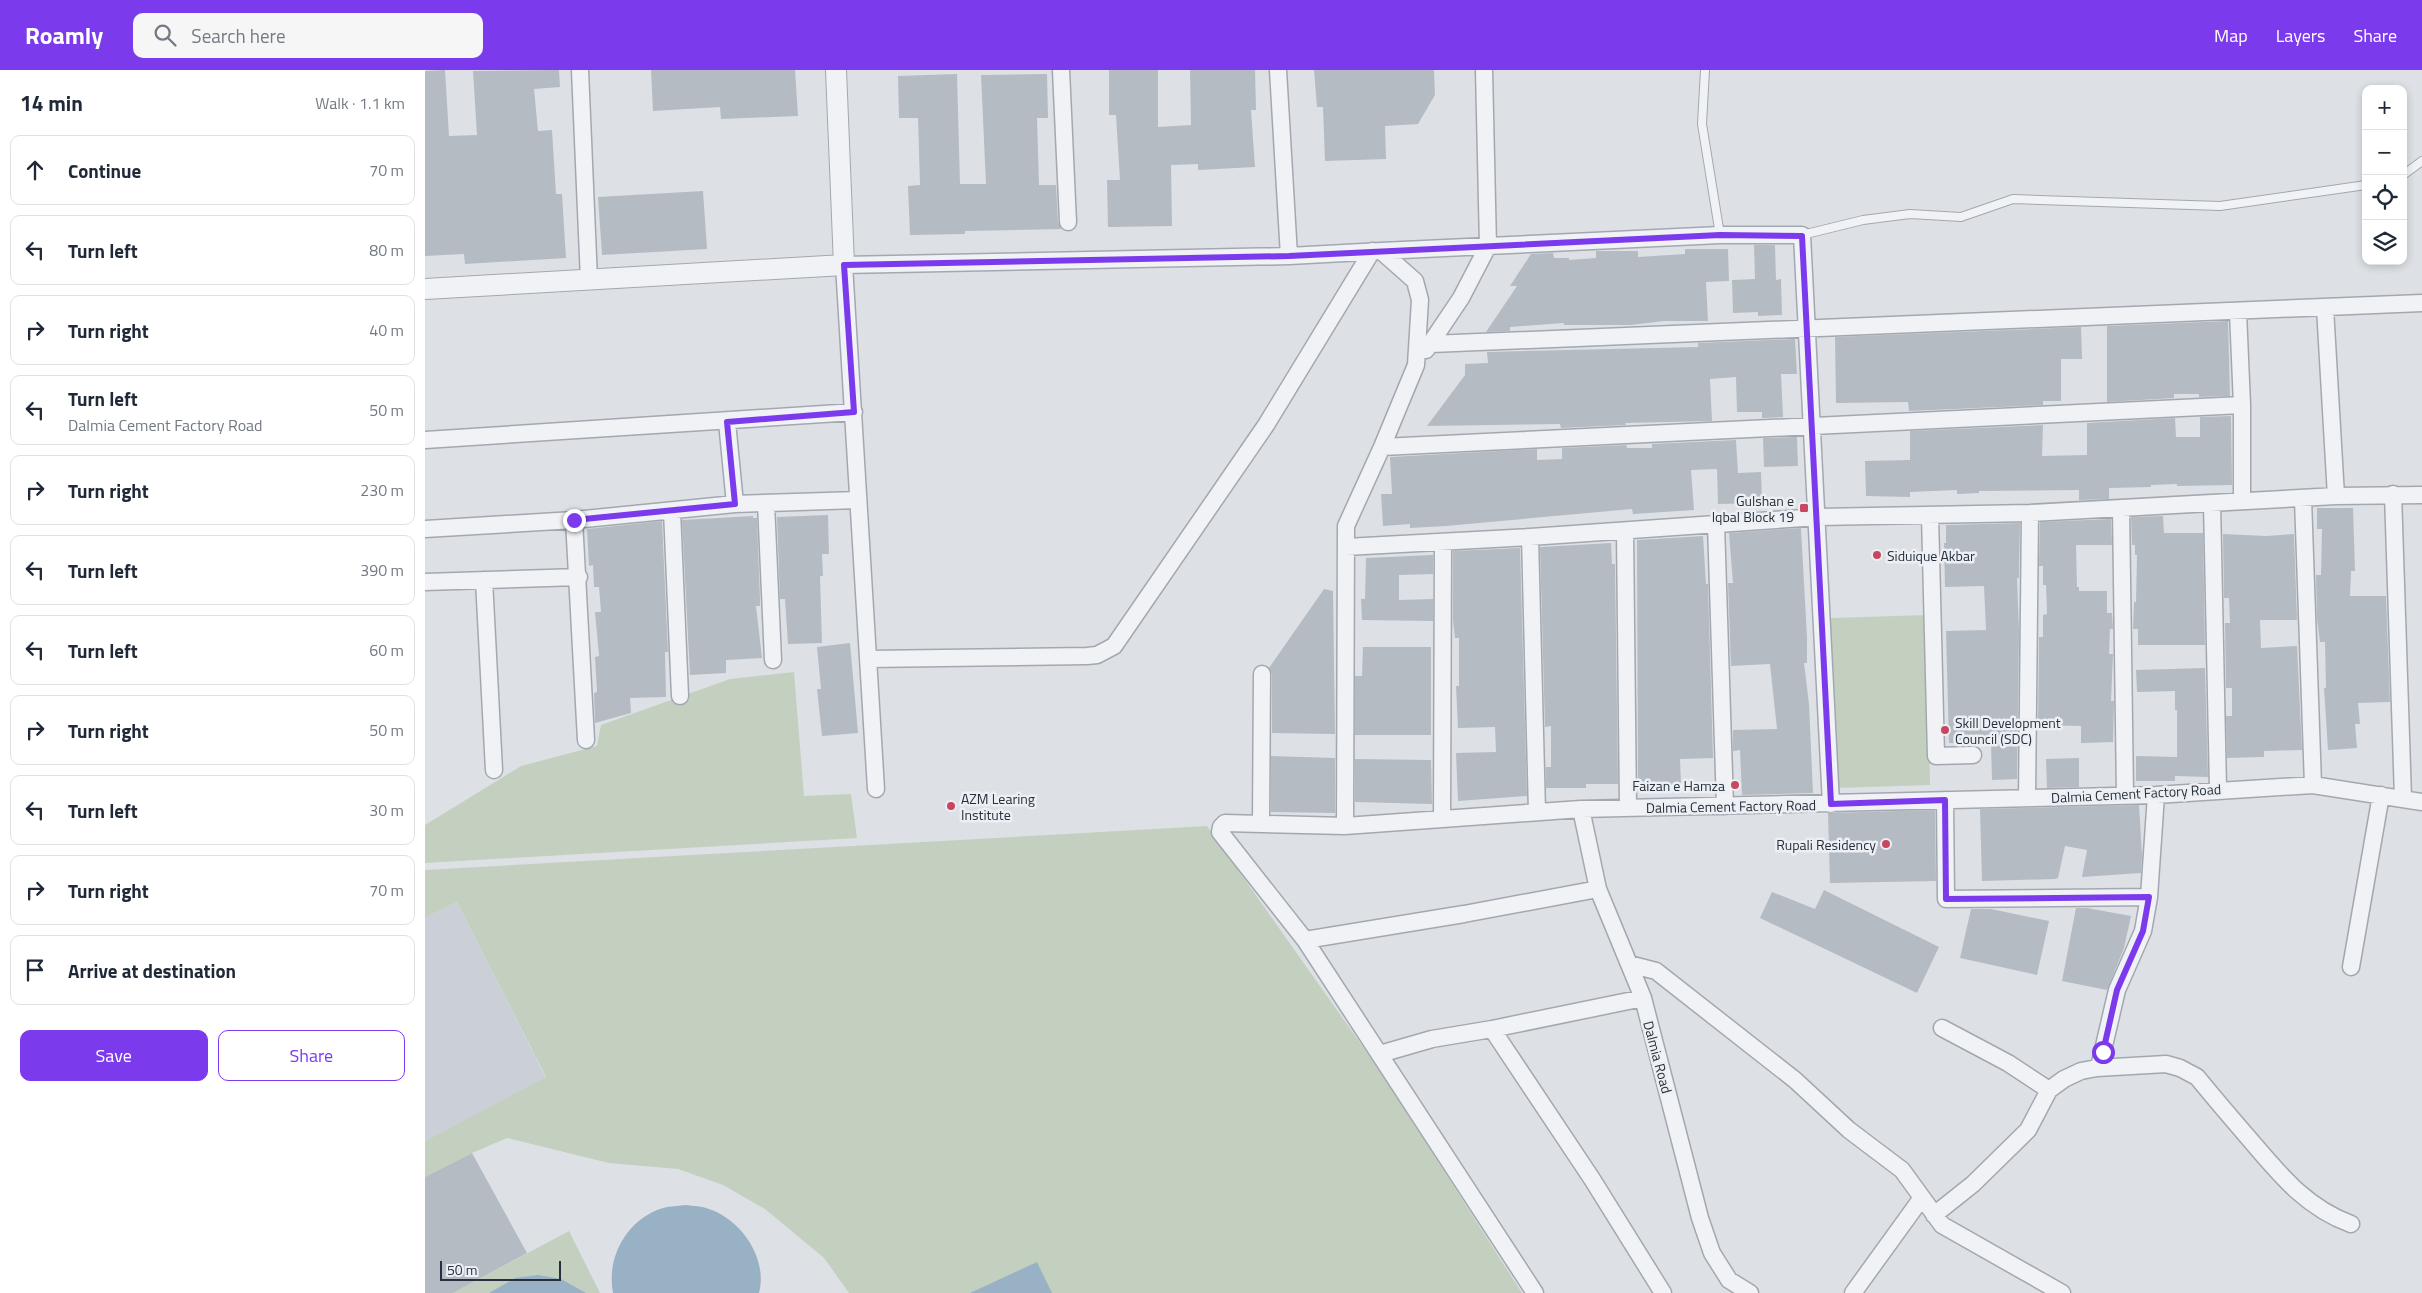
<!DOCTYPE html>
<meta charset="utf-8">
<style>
:root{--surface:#fff;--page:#f6f6f7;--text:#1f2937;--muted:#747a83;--line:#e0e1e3;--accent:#7c3aed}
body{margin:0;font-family:"Titillium Web",sans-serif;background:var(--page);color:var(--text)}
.controls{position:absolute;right:15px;top:15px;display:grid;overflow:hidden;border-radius:10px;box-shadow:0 2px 8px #0003}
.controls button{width:45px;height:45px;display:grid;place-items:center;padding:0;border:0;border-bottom:1px solid var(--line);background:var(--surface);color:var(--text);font:25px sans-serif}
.scale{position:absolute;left:15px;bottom:12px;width:121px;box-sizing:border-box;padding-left:5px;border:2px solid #27303c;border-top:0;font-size:14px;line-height:18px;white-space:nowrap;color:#27303c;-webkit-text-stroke:4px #ecf0f4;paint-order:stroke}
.stop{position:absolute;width:15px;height:15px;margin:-11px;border:4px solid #7c3aed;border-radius:50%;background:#fff}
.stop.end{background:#7c3aed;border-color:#fff;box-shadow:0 1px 5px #0008}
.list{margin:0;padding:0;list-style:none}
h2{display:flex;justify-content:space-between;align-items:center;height:65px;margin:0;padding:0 20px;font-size:21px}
h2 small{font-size:16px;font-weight:400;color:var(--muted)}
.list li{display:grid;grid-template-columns:32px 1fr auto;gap:15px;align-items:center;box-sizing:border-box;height:70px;margin:0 10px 10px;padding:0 10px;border:1px solid var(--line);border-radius:10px}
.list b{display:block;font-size:19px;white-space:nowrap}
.list p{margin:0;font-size:16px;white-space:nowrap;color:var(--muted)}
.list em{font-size:16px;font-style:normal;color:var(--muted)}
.actions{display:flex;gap:10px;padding:15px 20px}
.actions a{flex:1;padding:11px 0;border:1px solid var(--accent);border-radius:10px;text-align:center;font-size:18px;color:var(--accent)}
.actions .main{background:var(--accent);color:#fff}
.icon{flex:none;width:28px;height:28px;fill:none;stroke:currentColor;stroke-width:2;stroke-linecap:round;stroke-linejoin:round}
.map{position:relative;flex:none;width:1997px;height:1223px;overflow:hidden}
header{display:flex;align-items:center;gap:30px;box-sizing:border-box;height:70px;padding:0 25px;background:var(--accent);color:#fff}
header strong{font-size:24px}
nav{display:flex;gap:28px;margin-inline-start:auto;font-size:18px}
.search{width:350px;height:45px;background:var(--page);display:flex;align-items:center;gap:12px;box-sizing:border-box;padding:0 18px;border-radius:10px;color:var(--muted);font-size:19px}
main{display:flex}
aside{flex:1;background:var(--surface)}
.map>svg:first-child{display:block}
.built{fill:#cbd0d8}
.green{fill:#c4d0bf}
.water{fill:#99b1c5}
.building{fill:#b5bbc3}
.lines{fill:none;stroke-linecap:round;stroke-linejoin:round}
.service-casing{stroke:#a3a8b0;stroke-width:10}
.minor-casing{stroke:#a3a8b0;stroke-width:19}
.tertiary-casing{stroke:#a3a8b0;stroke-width:22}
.service{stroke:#f0f2f5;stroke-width:8}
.minor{stroke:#f0f2f5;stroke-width:16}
.tertiary{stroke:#f0f2f5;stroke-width:20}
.route{stroke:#7c3aed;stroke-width:6}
.poi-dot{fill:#c74760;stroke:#ecf0f4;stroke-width:2}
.labels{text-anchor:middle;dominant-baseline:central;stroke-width:5;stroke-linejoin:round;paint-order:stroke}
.poi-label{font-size:14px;fill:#27303c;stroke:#ecf0f4;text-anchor:end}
.street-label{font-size:14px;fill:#27303c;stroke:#ecf0f4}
</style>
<header>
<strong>Roamly</strong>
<div class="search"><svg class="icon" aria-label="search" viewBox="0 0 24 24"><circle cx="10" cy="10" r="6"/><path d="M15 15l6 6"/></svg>Search here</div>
<nav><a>Map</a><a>Layers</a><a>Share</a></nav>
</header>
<main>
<aside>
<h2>14 min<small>Walk · 1.1 km</small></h2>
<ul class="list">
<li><svg class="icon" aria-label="ahead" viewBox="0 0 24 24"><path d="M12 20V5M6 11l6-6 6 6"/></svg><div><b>Continue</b></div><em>70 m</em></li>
<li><svg class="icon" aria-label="left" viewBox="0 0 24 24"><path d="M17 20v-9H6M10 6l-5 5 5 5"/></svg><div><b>Turn left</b></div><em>80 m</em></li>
<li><svg class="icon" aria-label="right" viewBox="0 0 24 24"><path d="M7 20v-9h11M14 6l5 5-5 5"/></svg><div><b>Turn right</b></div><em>40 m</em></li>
<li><svg class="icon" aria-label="left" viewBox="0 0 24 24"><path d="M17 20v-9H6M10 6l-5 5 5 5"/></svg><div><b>Turn left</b><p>Dalmia Cement Factory Road</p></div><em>50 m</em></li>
<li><svg class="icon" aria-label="right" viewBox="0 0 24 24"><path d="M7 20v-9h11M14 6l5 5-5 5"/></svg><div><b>Turn right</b></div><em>230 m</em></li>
<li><svg class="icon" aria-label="left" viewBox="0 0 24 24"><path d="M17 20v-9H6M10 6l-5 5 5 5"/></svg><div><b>Turn left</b></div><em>390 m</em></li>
<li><svg class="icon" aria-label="left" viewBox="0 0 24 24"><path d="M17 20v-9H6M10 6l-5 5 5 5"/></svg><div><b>Turn left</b></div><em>60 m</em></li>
<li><svg class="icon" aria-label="right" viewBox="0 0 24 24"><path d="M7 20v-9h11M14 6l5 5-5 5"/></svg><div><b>Turn right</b></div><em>50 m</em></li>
<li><svg class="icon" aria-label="left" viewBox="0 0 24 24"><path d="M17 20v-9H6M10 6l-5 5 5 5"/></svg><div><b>Turn left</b></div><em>30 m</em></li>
<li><svg class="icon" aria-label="right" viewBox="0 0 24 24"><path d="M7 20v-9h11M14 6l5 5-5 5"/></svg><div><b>Turn right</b></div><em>70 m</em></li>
<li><svg class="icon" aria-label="arrive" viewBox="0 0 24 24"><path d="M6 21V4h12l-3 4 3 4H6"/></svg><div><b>Arrive at destination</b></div></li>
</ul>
<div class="actions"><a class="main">Save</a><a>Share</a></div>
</aside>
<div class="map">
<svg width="1997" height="1223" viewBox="0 0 1997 1223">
<rect width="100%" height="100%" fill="#dde1e6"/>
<path class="built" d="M 32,832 L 121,1008 L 0,1071 L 0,848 Z"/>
<path class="green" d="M 1503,545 L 1505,715 L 1413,718 L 1405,548 Z
M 369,602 L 379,726 L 426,724 L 432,768 L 0,793 L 0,755 L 96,696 L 172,676 L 176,655 L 305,609 Z
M 782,756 L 957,1004 L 1097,1223 L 424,1223 L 399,1188 L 340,1139 L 298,1115 L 253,1099 L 184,1093 L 82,1068 L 47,1083 L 0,1107 L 0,1071 L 121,1007 L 32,832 L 0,848 L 0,800 Z
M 144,1161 L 175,1223 L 28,1223 Z"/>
<path class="water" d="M 261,1135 C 268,1136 277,1136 284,1139 C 317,1150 343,1189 334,1223 L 188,1223 C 181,1187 202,1149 238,1138 C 245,1136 254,1136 261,1135 Z
M 612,1192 L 627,1223 L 545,1223 Z
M 113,1205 L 136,1209 L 161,1223 L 64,1223 L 90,1208 Z"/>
<path class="building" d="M 20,0 L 24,66 L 52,65 L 48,1 L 134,0 L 135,17 L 109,19 L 113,61 L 127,60 L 131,124 L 137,124 L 141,188 L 40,194 L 39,184 L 0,186 L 0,1 Z
M 226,0 L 370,0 L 373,46 L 296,49 L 295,37 L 228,41 Z
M 684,0 L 733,0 L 733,57 L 766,55 L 765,0 L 830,0 L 831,40 L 826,40 L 830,97 L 773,100 L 773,94 L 746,95 L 747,156 L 683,157 L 682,110 L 695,110 L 691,45 L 684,45 Z
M 889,0 L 1009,0 L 1010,25 L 993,54 L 960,56 L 961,89 L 900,91 L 898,37 L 892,37 Z
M 532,4 L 535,114 L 561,114 L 556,5 L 622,4 L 623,48 L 612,48 L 614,115 L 631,115 L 633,152 L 636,159 L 540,161 L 540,164 L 485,165 L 483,116 L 495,115 L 493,48 L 474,48 L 473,6 Z
M 278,121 L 282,179 L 177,185 L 173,127 Z
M 1329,175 L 1350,175 L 1351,210 L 1356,209 L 1357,245 L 1333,246 L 1333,242 L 1308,243 L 1307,210 L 1330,209 Z
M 1260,179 L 1303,179 L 1304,211 L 1281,212 L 1283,251 L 1239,251 L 1206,255 L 1139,255 L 1139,253 L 1085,257 L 1085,261 L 1061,262 L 1092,216 L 1085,216 L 1106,184 L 1128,183 L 1129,188 L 1144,188 L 1144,190 L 1171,188 L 1171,181 L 1213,181 L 1213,187 L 1260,184 Z
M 1803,251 L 1805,326 L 1774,327 L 1774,324 L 1749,324 L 1749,328 L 1682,332 L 1682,256 Z
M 1656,257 L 1657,289 L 1636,289 L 1636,331 L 1618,331 L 1618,335 L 1484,341 L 1483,332 L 1411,333 L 1410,267 Z
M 1370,269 L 1372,304 L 1356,304 L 1358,347 L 1337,348 L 1337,342 L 1312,342 L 1311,307 L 1285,309 L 1287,351 L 1200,353 L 1201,355 L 1136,358 L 1135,354 L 1002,356 L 1040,305 L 1040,294 L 1063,293 L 1062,282 L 1273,277 L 1273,273 Z
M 1806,346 L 1807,415 L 1752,416 L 1752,414 L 1726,415 L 1726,417 L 1684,418 L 1684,429 L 1654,430 L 1654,420 L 1554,421 L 1554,423 L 1532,424 L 1532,420 L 1485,422 L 1485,427 L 1441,426 L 1440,391 L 1485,390 L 1485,361 L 1618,355 L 1617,386 L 1662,385 L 1662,353 L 1750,348 L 1751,367 L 1775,367 L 1775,347 Z
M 1372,367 L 1373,396 L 1339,397 L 1338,368 Z
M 1311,370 L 1313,403 L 1336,402 L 1337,433 L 1293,434 L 1292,399 L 1266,400 L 1269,440 L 1208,444 L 1207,439 L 1021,456 L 985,458 L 985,454 L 958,456 L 956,424 L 967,424 L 965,387 L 1112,379 L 1112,390 L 1137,389 L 1137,378 L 1201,375 L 1202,378 L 1227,378 L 1227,374 Z
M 1892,438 L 1928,438 L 1930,501 L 1926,501 L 1925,526 L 1961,526 L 1965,632 L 1933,633 L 1935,654 L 1930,654 L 1932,678 L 1903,680 L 1899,618 L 1901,618 L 1900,572 L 1895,572 L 1892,549 L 1891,505 L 1896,505 L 1897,459 L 1892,459 Z
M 403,445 L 404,484 L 397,484 L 398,506 L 395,506 L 397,573 L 363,574 L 360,529 L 355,529 L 352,447 Z
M 328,446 L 328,448 L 332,448 L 335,530 L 335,536 L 331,536 L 337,588 L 301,590 L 301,603 L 265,605 L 257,450 Z
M 1738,446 L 1739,463 L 1778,463 L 1780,575 L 1713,575 L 1713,559 L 1708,559 L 1709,532 L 1711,532 L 1712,485 L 1710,485 L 1710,475 L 1707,475 L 1706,447 Z
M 1686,449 L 1687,475 L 1651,475 L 1652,517 L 1654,517 L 1654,521 L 1682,521 L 1682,543 L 1687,543 L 1688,559 L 1685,559 L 1684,584 L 1688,584 L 1686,631 L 1689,631 L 1688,672 L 1656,673 L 1656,656 L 1613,655 L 1614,567 L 1618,567 L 1618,545 L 1622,544 L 1621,515 L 1618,515 L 1618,496 L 1614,496 L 1615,452 Z
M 237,451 L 243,582 L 240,582 L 241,627 L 205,628 L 206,643 L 170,653 L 169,623 L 172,622 L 170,587 L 174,586 L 170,542 L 176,542 L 174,517 L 169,517 L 168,495 L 164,496 L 162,459 Z
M 1595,453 L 1594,497 L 1594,508 L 1592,508 L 1594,561 L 1592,709 L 1567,710 L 1566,674 L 1524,673 L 1521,561 L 1561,560 L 1559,516 L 1520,517 L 1519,473 L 1521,473 L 1521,455 Z
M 1376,458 L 1382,568 L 1382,593 L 1379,593 L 1384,634 L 1388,723 L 1317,725 L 1315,680 L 1308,681 L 1308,660 L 1352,659 L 1345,594 L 1306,596 L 1303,513 L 1308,513 L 1304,463 Z
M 1798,464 L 1841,466 L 1869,464 L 1872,550 L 1835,550 L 1836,578 L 1872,576 L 1877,680 L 1839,681 L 1839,687 L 1802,688 L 1801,646 L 1807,646 L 1807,618 L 1801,618 L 1800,553 L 1805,553 L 1804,528 L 1799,528 Z
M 1278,466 L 1281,514 L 1283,514 L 1288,688 L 1255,689 L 1256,715 L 1217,715 L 1213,714 L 1212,470 Z
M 1186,473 L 1187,494 L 1190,494 L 1193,714 L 1161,714 L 1161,718 L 1121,718 L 1121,697 L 1126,697 L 1126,656 L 1120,657 L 1115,477 Z
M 1095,478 L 1102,726 L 1033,731 L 1031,683 L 1071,682 L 1070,657 L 1033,658 L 1031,616 L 1034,616 L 1034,568 L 1030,568 L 1028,551 L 1028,481 Z
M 1008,485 L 1008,504 L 974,505 L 974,530 L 1008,529 L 1008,551 L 937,550 L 936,529 L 940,529 L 941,488 Z
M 899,519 L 908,521 L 910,664 L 847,663 L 847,604 L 844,598 Z
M 425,573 L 433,663 L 397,666 L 392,619 L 396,619 L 392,577 Z
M 938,577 L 1006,577 L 1006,665 L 930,665 L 930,606 L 937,606 Z
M 1780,598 L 1783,707 L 1750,706 L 1750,711 L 1711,711 L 1711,686 L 1752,687 L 1752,640 L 1750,640 L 1750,621 L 1712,622 L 1711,600 Z
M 846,686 L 910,688 L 910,743 L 846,742 Z
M 1654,688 L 1654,717 L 1622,718 L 1621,689 Z
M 930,689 L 1006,690 L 1007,734 L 930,732 Z
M 1714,735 L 1717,785 L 1716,803 L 1657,807 L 1662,780 L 1640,776 L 1633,808 L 1630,809 L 1557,811 L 1555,739 Z
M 1510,740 L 1511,811 L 1405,813 L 1403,743 Z
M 1399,820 L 1514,877 L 1492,923 L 1335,848 L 1347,822 L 1390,839 Z
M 1651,838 L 1662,838 L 1706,846 L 1699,878 L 1682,920 L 1637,911 Z
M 1546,839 L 1566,839 L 1624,851 L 1612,905 L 1535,888 Z
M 47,1083 L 102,1183 L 28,1223 L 0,1223 L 0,1107 Z"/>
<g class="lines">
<g class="service-casing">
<path id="service" d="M 1280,0 L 1277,54 L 1295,165
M 1978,105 L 1997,91
M 1377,165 L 1438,150 L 1485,144 L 1536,147 L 1588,129 L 1795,136 L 1941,115"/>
</g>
<g class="minor-casing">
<path id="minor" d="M 155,0 L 164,210
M 636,0 L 643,152
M 853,0 L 864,186
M 956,181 L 1295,165 L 1377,165 L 1406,734
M 1900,238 L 1911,426
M 1813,242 L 1817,335 L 1817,431
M 1006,274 L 1997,233
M 1001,280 L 1036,228 L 1063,176 L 1059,0
M 302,352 L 310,434
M 0,370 L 429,342
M 957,377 L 1817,335
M 1968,424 L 1978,728
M 1878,429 L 1888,715
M 341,433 L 348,590
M 1787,433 L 1793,719
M 1696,438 L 1700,725
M 247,441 L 255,626
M 1505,445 L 1511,686 L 1548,685
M 149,450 L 161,670
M 1291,454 L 1300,736
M 0,459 L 149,450 L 310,434 L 433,430
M 1200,461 L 1203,738
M 1105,467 L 1112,742
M 921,477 L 1105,467 L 1393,447 L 1605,443 L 1911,426 L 1997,425
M 59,510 L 69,700
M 0,512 L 154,507
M 443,589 L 662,586 L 672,585 L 689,576 L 841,355 L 947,181
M 451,719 L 419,195 L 864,186 L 956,181 L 990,211 L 995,230 L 991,295 L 957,377 L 921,456 L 920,756
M 1602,728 L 1605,443
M 1520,730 L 1521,829 L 1724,827
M 1156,739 L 1173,819 L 1218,928 L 1275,1148 L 1287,1183 L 1304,1210 L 1325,1223
M 1017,749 L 1018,472
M 836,754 L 837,604
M 880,870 L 1039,844 L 1173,819
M 1204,894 L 1231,901 L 1370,1010 L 1424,1060 L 1477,1100 L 1517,1155 L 1637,1223
M 1926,897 L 1956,725
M 1517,958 L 1583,993 L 1624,1020
M 1067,959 L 1167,1109 L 1238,1223
M 955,984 L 1007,969 L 1067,959 L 1218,928
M 1672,998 L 1741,994 L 1755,998 L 1772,1007 C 1790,1029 1808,1050 1827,1072 C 1856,1106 1882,1138 1926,1154
M 1509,1145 L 1548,1114 L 1603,1060 L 1624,1020 L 1639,1009 L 1656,1001 L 1672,998 L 1675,993 L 1692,920 L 1718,861 L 1724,827 L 1731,725
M 1110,1223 L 880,870 L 795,762 L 796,757 L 800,753 L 920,756 L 1156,739 L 1731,725 L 1888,715 L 1997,732
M 1428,1223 L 1496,1129"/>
</g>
<g class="tertiary-casing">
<path id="tertiary" d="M 0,219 L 419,195 L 411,0"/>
</g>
<use href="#service" class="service"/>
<use href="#minor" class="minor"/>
<use href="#tertiary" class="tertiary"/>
</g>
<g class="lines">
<path class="route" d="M 149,450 L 310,434 L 302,352 L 429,342 L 419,195 L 864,186 L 1295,165 L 1377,166 L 1406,734 L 1520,730 L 1521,829 L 1724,827 L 1718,861 L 1692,920 L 1678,982"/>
</g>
<g class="poi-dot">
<rect x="1374" y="433" width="10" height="10" rx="2.5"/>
<circle cx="1452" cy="485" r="5"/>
<circle cx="1520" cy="660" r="5"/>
<circle cx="1310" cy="715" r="5"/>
<circle cx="526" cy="736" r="5"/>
<circle cx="1461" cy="774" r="5"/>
</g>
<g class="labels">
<g class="poi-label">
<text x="1369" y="430">Gulshan e<tspan x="1369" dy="16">Iqbal Block 19</tspan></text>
<text x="1462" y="485" text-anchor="start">Siduique Akbar</text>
<text x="1530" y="652" text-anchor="start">Skill Development<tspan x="1530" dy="16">Council (SDC)</tspan></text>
<text x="1300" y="715">Faizan e Hamza</text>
<text x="536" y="728" text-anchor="start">AZM Learing<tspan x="536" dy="16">Institute</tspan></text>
<text x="1451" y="774">Rupali Residency</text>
</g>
<g class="street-label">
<text transform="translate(1711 723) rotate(-3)">Dalmia Cement Factory Road</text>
<text transform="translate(1306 736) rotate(-1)">Dalmia Cement Factory Road</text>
<text transform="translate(1233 987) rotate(75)">Dalmia Road</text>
</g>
</g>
</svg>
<div class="controls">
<button>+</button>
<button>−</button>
<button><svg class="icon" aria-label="locate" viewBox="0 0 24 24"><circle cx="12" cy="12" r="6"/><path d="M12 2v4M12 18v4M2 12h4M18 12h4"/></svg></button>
<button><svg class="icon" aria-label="layers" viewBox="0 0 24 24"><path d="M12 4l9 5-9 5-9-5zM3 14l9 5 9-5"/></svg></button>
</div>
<div class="scale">50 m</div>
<div class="stop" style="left:1678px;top:982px"></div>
<div class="stop end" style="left:149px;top:450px"></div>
</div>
</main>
